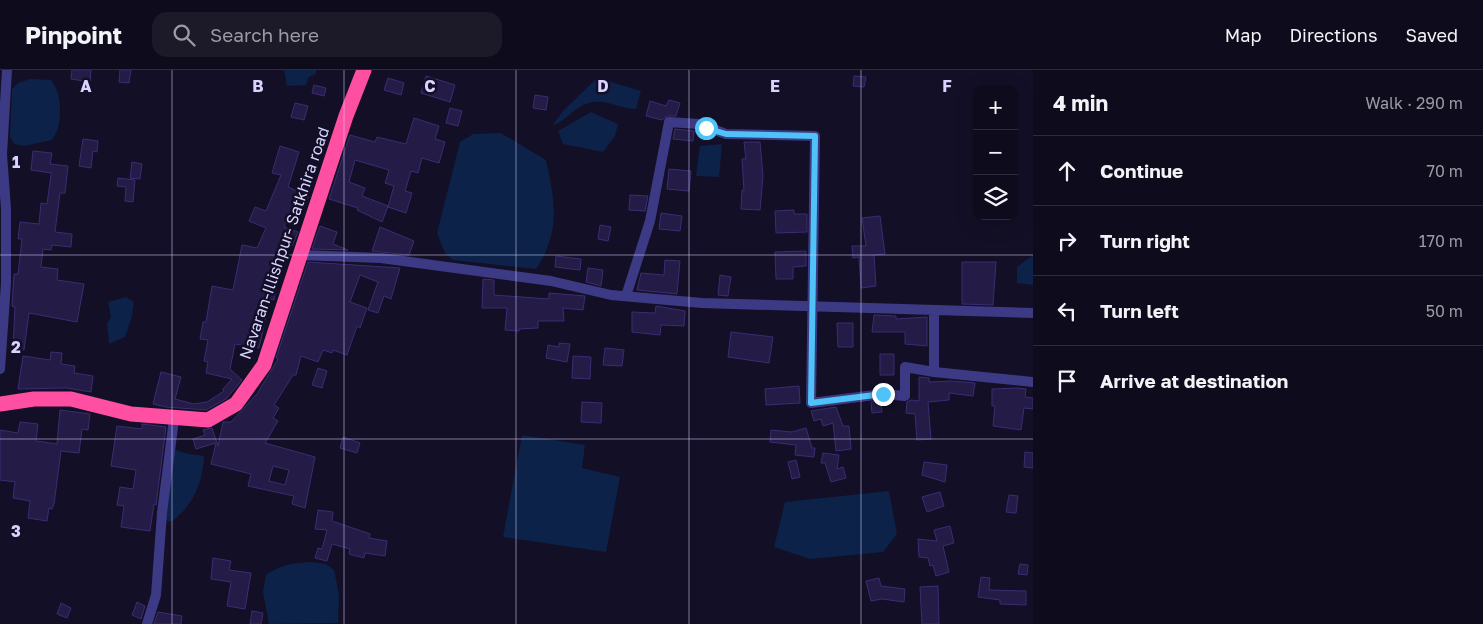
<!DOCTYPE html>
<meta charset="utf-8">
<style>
:root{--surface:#0e0b1c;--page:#1c1929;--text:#f1f3f6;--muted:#9b9ba3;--line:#2e2b3b}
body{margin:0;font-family:"Golos Text",sans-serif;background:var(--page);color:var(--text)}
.controls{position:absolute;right:15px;top:15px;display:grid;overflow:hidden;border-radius:10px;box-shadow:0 5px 20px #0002}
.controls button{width:45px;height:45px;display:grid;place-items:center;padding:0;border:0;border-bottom:1px solid var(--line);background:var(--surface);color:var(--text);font:25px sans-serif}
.stop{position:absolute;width:15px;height:15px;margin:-11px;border:4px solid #4fc3f7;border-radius:50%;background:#fff}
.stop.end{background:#4fc3f7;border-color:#fff;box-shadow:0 1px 5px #0008}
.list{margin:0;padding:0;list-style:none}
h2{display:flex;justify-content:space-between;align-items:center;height:65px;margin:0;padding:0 20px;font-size:21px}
h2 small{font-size:16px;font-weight:400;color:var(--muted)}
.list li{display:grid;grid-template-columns:32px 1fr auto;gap:15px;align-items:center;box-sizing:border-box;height:70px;padding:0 20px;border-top:1px solid var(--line)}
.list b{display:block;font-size:19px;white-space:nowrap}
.list em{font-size:16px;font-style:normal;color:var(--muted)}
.icon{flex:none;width:28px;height:28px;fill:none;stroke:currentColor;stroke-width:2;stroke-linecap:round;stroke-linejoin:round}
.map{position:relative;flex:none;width:1033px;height:554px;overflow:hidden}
header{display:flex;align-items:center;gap:30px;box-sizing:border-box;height:70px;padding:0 25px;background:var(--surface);border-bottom:1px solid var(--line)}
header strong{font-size:24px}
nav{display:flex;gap:28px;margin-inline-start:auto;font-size:18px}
.search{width:350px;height:45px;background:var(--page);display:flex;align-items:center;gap:12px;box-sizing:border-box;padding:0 18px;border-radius:15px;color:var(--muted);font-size:19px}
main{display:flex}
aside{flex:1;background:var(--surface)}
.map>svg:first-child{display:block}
.water{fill:#0c2248}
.building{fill:#241b47;stroke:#3b2d73;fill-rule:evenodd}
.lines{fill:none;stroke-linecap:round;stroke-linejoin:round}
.minor{stroke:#3d3a85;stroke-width:10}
.highway{stroke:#ff4fa3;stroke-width:15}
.route{stroke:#4fc3f7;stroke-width:6}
.grid{fill:none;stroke:#d9d4ff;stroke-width:1;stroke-opacity:0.55}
.labels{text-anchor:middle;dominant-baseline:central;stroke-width:5;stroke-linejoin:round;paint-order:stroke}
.street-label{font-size:16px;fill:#d9d4ff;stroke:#130f26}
.grid-label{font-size:16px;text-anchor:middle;font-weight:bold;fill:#d9d4ff;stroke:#130f26;stroke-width:5;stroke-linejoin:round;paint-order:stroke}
</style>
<header>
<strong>Pinpoint</strong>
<div class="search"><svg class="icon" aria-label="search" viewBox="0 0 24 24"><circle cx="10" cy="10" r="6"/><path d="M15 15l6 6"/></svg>Search here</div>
<nav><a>Map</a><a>Directions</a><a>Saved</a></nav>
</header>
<main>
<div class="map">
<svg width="1033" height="554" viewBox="0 0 1033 554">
<rect width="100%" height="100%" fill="#130f26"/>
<path class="water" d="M 284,0 L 316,0 L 316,4 L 309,7 L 306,15 L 287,16 Z
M 30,9 L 51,10 C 63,25 63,56 52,70 L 24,76 L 14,74 L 10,67 L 12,19 L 18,13 Z
M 595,10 L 608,11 L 641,21 L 636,39 C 621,39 604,28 589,33 C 575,36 566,51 552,56 L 563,41 Z
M 591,42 L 618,54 L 615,66 L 603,82 L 563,74 L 558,61 Z
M 501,63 L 546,90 C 555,131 561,162 536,199 L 453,190 L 445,183 L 437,163 L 460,72 L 473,64 Z
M 722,74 L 719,107 L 696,106 L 700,76 Z
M 1033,185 L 1033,215 L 1017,213 L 1017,197 Z
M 126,227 L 134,232 L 132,246 L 125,267 L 109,274 L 107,253 L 111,247 L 108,232 Z
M 522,365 L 585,375 L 582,398 L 620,407 L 606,482 L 503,467 Z
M 172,379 L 189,384 L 204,386 C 203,413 193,436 171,452 L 166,450 Z
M 889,421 L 897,464 L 883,482 L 810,489 L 774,477 L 785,432 Z
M 310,492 L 326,494 L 334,500 L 339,524 L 338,553 L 269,554 L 263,522 L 266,505 C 280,495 293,493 310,492 Z"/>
<path class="building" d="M 72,0 L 91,0 L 90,12 L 71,9 Z
M 120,0 L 131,0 L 129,13 L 119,12 Z
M 426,6 L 455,15 L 450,32 L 421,23 Z
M 854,6 L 866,7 L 864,17 L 853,16 Z
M 388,8 L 404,13 L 401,25 L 384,20 Z
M 314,15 L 326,18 L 324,26 L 312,23 Z
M 535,25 L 548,27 L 546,40 L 533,38 Z
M 669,30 L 680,33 L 676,46 L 667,46 L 662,50 L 646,46 L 650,31 L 666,36 Z
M 295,33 L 308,36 L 304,50 L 291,47 Z
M 450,38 L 462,41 L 458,56 L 446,53 Z
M 414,48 L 439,56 L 435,69 L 445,72 L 439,93 L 422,88 L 418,103 L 411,101 L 405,121 L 412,123 L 406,143 L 388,137 L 394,116 L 385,113 L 389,100 L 355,90 L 349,112 L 365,118 L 362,126 L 388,136 L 382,152 L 357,140 L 358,138 L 329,129 L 350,65 L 375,72 L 377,67 L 406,74 Z
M 675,59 L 694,61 L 693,71 L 673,69 Z
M 83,69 L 98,71 L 97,82 L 93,81 L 91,98 L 79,96 Z
M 744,72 L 760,72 L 763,106 L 760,140 L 741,139 L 742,120 L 744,121 L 742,89 L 746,89 Z
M 280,76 L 299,82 L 288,117 L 309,126 L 302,141 L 292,137 L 284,157 L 298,162 L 292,176 L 284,172 L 276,207 L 278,208 L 274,230 L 270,229 L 259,278 L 235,274 L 230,299 L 242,310 L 226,329 L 206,340 L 166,337 L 153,334 L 161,302 L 181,307 L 175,329 L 194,334 L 207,332 L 224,321 L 223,319 L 232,309 L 206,303 L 208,292 L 204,291 L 208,270 L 200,269 L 203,252 L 206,252 L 212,216 L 233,220 L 242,175 L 257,178 L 266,158 L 249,151 L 255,137 L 266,141 L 281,105 L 272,103 Z
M 33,81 L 52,83 L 50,94 L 68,96 L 65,123 L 60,123 L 55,162 L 72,164 L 71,177 L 52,175 L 51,180 L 43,179 L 41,197 L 58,199 L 57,210 L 84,214 L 77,252 L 29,243 L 24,280 L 13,279 L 15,237 L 12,236 L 14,204 L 18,204 L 22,169 L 18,169 L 20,152 L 39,154 L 41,133 L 47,134 L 51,105 L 51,103 L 31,100 Z
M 132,92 L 142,94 L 140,109 L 130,108 Z
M 669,99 L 691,101 L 689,121 L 667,119 Z
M 118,108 L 135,110 L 133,132 L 125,131 L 126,117 L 117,116 Z
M 630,125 L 648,126 L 645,141 L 629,140 Z
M 794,140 L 794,144 L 807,144 L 807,162 L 776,163 L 775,141 Z
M 661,143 L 682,146 L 680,161 L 659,159 Z
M 880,146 L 885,184 L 874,185 L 876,216 L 861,218 L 859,187 L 853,188 L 852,176 L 866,176 L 862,148 Z
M 600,155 L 611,157 L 608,171 L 598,169 Z
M 320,156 L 337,162 L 333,174 L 348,180 L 312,179 Z
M 380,157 L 414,171 L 409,185 L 372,181 Z
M 806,181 L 806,196 L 793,197 L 793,209 L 776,209 L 775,182 Z
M 556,186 L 581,189 L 580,200 L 555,197 Z
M 665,190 L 680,191 L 677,224 L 637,220 L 641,203 L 664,205 Z
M 308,192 L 400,198 L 391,229 L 384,226 L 378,243 L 368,240 L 378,212 L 360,205 L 350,232 L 367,238 L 360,258 L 357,256 L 347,285 L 333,280 L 332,283 L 323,280 L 318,292 L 301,286 L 296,305 L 293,305 L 274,335 L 279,338 L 273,348 L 278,351 L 265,373 L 315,387 L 305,438 L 292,434 L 294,426 L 248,416 L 251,404 L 211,394 L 216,373 L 196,379 L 193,369 L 205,365 L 203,360 L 212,358 L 218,376 L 223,352 L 231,352 L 257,324 L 278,289 L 276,288 ZM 273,396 L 289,400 L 285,415 L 269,411 Z
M 962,192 L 996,192 L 993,235 L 962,234 Z
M 588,198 L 603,200 L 601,216 L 586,212 Z
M 720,205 L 731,207 L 728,226 L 718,225 Z
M 483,209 L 494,210 L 494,225 L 549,229 L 549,223 L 585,226 L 583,240 L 563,238 L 564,251 L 538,251 L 538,258 L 519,259 L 519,261 L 505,260 L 507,238 L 482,238 Z
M 656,236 L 685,241 L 684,256 L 661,255 L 660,265 L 632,262 L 632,242 L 655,243 Z
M 874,245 L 896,246 L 896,249 L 927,247 L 927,276 L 905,274 L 905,262 L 872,262 Z
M 837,253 L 853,253 L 853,277 L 838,277 Z
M 731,262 L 773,267 L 769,293 L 728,287 Z
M 559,273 L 570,274 L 567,292 L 546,288 L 548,275 L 559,277 Z
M 605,278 L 624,280 L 622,296 L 603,295 Z
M 51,282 L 62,283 L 61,294 L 75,296 L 74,303 L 93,306 L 91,322 L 66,318 L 18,319 L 23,286 L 50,290 Z
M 880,284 L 894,284 L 894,305 L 880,305 Z
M 573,286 L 591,287 L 590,309 L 572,308 Z
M 318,298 L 327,301 L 322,318 L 312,315 Z
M 919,307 L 929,308 L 929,312 L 951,311 L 975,313 L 973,326 L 949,323 L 949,330 L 928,332 L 931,369 L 917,370 L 915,344 L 906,343 L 907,332 L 911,330 L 919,331 Z
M 799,316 L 800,333 L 766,335 L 765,319 Z
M 1017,318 L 1026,319 L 1025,327 L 1033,328 L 1033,339 L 1024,338 L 1021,360 L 993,356 L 995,336 L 992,336 L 992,319 Z
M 881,331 L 882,342 L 872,343 L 871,332 Z
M 582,332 L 602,333 L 601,353 L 581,352 Z
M 836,337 L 843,356 L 849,356 L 851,379 L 836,381 L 833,353 L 823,356 L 821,349 L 814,351 L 811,341 Z
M 60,340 L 90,344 L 88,360 L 82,359 L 79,383 L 61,381 L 54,434 L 52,439 L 49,438 L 47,451 L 28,448 L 30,431 L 13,428 L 15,412 L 0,410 L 0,360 L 18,363 L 20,352 L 38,354 L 36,371 L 57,374 Z
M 142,354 L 166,357 L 156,435 L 154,434 L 150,461 L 121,457 L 124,436 L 117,435 L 120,417 L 133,419 L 136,400 L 111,396 L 117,356 L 142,359 Z
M 806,358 L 812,378 L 815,378 L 814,387 L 795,385 L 796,375 L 770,372 L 771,360 L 792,362 Z
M 343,367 L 360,373 L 357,383 L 340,378 Z
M 1025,382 L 1033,383 L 1033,398 L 1024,397 Z
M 823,383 L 839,385 L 837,399 L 843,397 L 846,408 L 831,412 L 825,393 L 821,393 Z
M 796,390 L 800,407 L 792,409 L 788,392 Z
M 924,392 L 947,395 L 945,412 L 922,405 Z
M 940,422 L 944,436 L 927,442 L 922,427 Z
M 1009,425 L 1018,426 L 1016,443 L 1006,442 Z
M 318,440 L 333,442 L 332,451 L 370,464 L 369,468 L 387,471 L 385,486 L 365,483 L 364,488 L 349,484 L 350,479 L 332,474 L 327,491 L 315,488 L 318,478 L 322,479 L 327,460 L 315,459 Z
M 950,456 L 954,473 L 943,476 L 949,502 L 936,506 L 933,495 L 930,496 L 928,488 L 919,487 L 918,469 L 937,471 L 934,460 Z
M 213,488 L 231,491 L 229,500 L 251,503 L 245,539 L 227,536 L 231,512 L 211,509 Z
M 1020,494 L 1028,495 L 1027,505 L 1018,504 Z
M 981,507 L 990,508 L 989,520 L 1026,521 L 1026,535 L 1000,534 L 1000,530 L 978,527 Z
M 879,508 L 881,516 L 905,519 L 904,532 L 882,529 L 871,531 L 866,511 Z
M 938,516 L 939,554 L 922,554 L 920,517 Z
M 137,532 L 145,536 L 141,549 L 132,545 Z
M 61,533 L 71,538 L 67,548 L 57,544 Z
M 252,541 L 263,543 L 261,554 L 250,554 Z
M 158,542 L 182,546 L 181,554 L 154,554 Z"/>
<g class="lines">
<path class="minor" d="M 300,185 L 381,188 L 551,211 L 611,225 L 702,233 L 1033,243
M 626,226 L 650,151 L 669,52 L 699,54 L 726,64 L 815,66 L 811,333 L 883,324 L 905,326 L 905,297 L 934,302
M 934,240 L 934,302 L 1033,312
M 0,299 L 6,213 L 6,139 L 2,84 L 7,0
M 147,554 L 156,525 L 162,443 L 174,349"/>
<path class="highway" d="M 0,334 L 34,329 L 71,329 L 131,344 L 208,350 L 236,334 L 264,295 L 346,46 L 364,0"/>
</g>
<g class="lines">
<path class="route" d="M 706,58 L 726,64 L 815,66 L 811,333 L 883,324"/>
</g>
<path class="grid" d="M 172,0 L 172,554M 344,0 L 344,554M 516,0 L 516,554M 689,0 L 689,554M 861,0 L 861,554M 0,185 L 1033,185M 0,369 L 1033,369"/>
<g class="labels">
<g class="street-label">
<text transform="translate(284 173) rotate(-71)">Navaran-Illishpur- Satkhira road</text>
</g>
</g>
<g class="grid-label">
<text x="86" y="22">A</text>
<text x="258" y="22">B</text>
<text x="430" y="22">C</text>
<text x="603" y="22">D</text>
<text x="775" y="22">E</text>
<text x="947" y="22">F</text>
<text x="16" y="98">1</text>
<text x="16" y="283">2</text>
<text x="16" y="467">3</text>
</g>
</svg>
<div class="controls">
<button>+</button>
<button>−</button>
<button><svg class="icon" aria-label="layers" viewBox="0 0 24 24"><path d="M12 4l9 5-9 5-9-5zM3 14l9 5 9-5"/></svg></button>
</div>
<div class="stop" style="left:706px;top:58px"></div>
<div class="stop end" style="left:883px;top:324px"></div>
</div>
<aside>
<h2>4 min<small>Walk · 290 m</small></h2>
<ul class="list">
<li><svg class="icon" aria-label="ahead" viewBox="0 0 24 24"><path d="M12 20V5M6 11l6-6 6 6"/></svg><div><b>Continue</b></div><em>70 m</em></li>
<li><svg class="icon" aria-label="right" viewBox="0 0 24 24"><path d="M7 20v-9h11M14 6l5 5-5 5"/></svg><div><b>Turn right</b></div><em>170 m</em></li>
<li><svg class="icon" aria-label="left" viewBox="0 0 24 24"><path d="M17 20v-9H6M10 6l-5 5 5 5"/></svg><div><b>Turn left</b></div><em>50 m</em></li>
<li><svg class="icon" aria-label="arrive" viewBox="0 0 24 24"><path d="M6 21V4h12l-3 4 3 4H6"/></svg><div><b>Arrive at destination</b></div></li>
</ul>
</aside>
</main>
